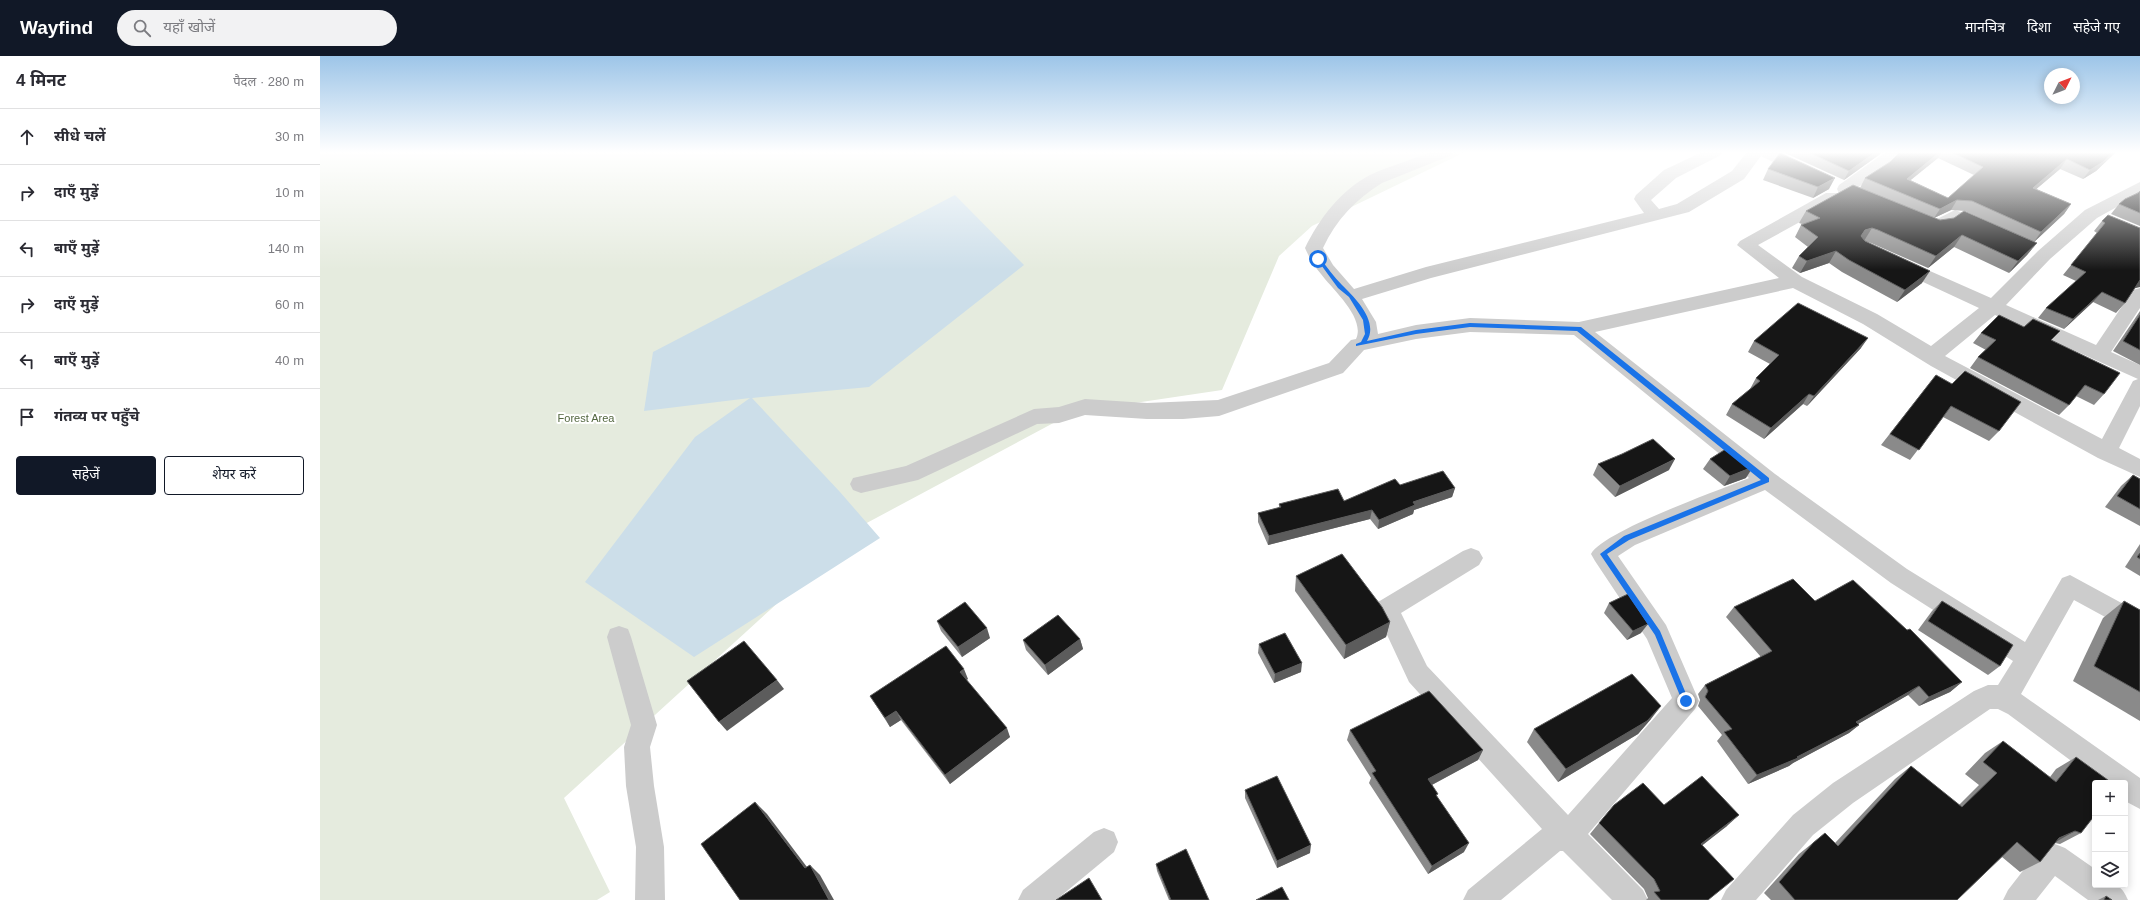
<!DOCTYPE html>
<html lang="hi">
<head>
<meta charset="utf-8">
<style>
  body { margin:0; font-family:Arial,"Noto Sans Devanagari",sans-serif; background:#f2f2f3; color:#2b2b33 }
  .controls { position:absolute; right:12px; bottom:12px; display:grid; overflow:hidden; border-radius:4px; box-shadow:0 2px 10px #0003 }
  .controls button { width:36px; height:36px; display:grid; place-items:center; padding:0; border:0; border-bottom:1px solid #e1e1e2; background:#fff; color:#2b2b33; font:20px sans-serif }
  .compass { position:absolute; left:1724px; top:12px; width:36px; height:36px; border-radius:50%; background:#fff; box-shadow:0 2px 10px #0003; rotate:48deg }
  .stop { position:absolute; width:12px; height:12px; margin:-9px; border:3px solid #1a73e8; border-radius:50%; background:#fff }
  .stop.end { background:#1a73e8; border-color:#fff; box-shadow:0 1px 4px #0008 }
  .list { margin:0; padding:0; list-style:none }
  h2 { display:flex; justify-content:space-between; align-items:center; height:52px; margin:0; padding:0 16px; font-size:17px }
  h2 small { font-size:13px; font-weight:400; color:#7c7c81 }
  .list li { display:grid; grid-template-columns:26px 1fr auto; gap:12px; align-items:center; box-sizing:border-box; height:56px; padding:0 16px; border-top:1px solid #e1e1e2 }
  .list b { display:block; font-size:15px; white-space:nowrap }
  .list em { font-size:13px; font-style:normal; color:#7c7c81 }
  .actions { display:flex; gap:8px; padding:12px 16px }
  .actions a { flex:1; padding:9px 0; border:1px solid #111827; border-radius:4px; text-align:center; font-size:14px; color:#111827 }
  .actions .main { background:#111827; color:#fff }
  .icon { flex:none; width:22px; height:22px; fill:none; stroke:currentColor; stroke-width:2; stroke-linecap:round; stroke-linejoin:round }
  .map { position:relative; flex:none; width:1820px; height:844px; overflow:hidden }
  header { display:flex; align-items:center; gap:24px; box-sizing:border-box; height:56px; padding:0 20px; background:#111827; color:#fff }
  header strong { font-size:19px }
  nav { display:flex; gap:22px; margin-inline-start:auto; font-size:14px }
  .search { width:280px; height:36px; background:#f2f2f3; display:flex; align-items:center; gap:10px; box-sizing:border-box; padding:0 14px; border-radius:22px; color:#7c7c81; font-size:15px }
  main { display:flex }
  aside { flex:1; background:#fff }
  .map>svg:first-child { display:block }
  .green { fill:#e5ebde }
  .water { fill:#ccdee9 }
  .lines { fill:none; stroke-linecap:round; stroke-linejoin:round }
  .street { fill:#ccc; fill-rule:evenodd }
  .wall { fill:#8a8a8a; fill-rule:evenodd }
  .shaded-wall { fill:#5c5c5c }
  .building { fill:#161616; stroke:#5c5c5c }
  .route { fill:#1a73e8 }
  .labels { text-anchor:middle; dominant-baseline:central; stroke-width:4; stroke-linejoin:round; paint-order:stroke }
  .park-label { font-size:11px; fill:#536740; stroke:#fff }
</style>
</head>
<body>
<header>
<strong>Wayfind</strong>
<div class="search"><svg class="icon" aria-label="search" viewBox="0 0 24 24"><circle cx="10" cy="10" r="6"/><path d="M15 15l6 6"/></svg>यहाँ खोजें</div>
<nav><a>मानचित्र</a><a>दिशा</a><a>सहेजे गए</a></nav>
</header>
<main>
<aside>
<h2>4 मिनट<small>पैदल · 280 m</small></h2>
<ul class="list">
<li><svg class="icon" aria-label="ahead" viewBox="0 0 24 24"><path d="M12 20V5M6 11l6-6 6 6"/></svg><div><b>सीधे चलें</b></div><em>30 m</em></li>
<li><svg class="icon" aria-label="right" viewBox="0 0 24 24"><path d="M7 20v-9h11M14 6l5 5-5 5"/></svg><div><b>दाएँ मुड़ें</b></div><em>10 m</em></li>
<li><svg class="icon" aria-label="left" viewBox="0 0 24 24"><path d="M17 20v-9H6M10 6l-5 5 5 5"/></svg><div><b>बाएँ मुड़ें</b></div><em>140 m</em></li>
<li><svg class="icon" aria-label="right" viewBox="0 0 24 24"><path d="M7 20v-9h11M14 6l5 5-5 5"/></svg><div><b>दाएँ मुड़ें</b></div><em>60 m</em></li>
<li><svg class="icon" aria-label="left" viewBox="0 0 24 24"><path d="M17 20v-9H6M10 6l-5 5 5 5"/></svg><div><b>बाएँ मुड़ें</b></div><em>40 m</em></li>
<li><svg class="icon" aria-label="arrive" viewBox="0 0 24 24"><path d="M6 21V4h12l-3 4 3 4H6"/></svg><div><b>गंतव्य पर पहुँचे</b></div></li>
</ul>
<div class="actions"><a class="main">सहेजें</a><a>शेयर करें</a></div>
</aside>
<div class="map">
<svg width="1820" height="844" viewBox="0 0 1820 844">
  <rect width="100%" height="100%" fill="#fff"/>
  <!-- green -->
  <path class="green" d="M0,96h1145l-153,74 -33,30 -57,134 -148,22 -211,113 -299,273 46,94 -13,8h-277z"/>
  <!-- water -->
  <path class="water" d="M635,139l69,70 -155,122 -117,11 88,94 40,46 -186,119 -109,-75 110,-145 55,-39 -106,13 9,-59z"/>
  <g class="lines">
    <!-- street -->
    <g class="street">
      <path d="M1111,96h23l-2,3 -70,28c-26,16 -46,37 -59,65l10,17 21,24 72,-22 218,-54 -10,-14 2,-4 28,-25 38,-18h21l-2,3 -45,23 -25,22 8,9 18,-5 55,-33 15,-19h31l31,16 2,3 -2,3h-12l-36,-18 -17,23 -55,33 -258,66 -69,21 14,23 2,12 38,-9 54,-7 109,4 200,-44 -42,-33 3,-4 86,-48h12l2,4 -2,4 -80,44 44,32 75,37 54,32 48,-38 -86,-40 -3,-4 3,-4 6,-2 6,2 86,38 47,-47 47,-41 55,-28v12l-43,24 -47,41 -44,46 90,40 37,-55 7,-2v20l-29,44 29,13v41l-21,42 21,11v18l-42,-19 -167,-92 -68,-42 -70,-36 -198,44 180,142 132,95 118,73 37,-64 8,-3 70,38v23l-66,-36 -53,94 119,84v31l-15,-8v-18h-24l-93,-69 -10,-5h-8l-137,94 -40,32 -57,65h-35l5,-10 67,-75 40,-32 141,-92 14,-6h10l15,-24 -122,-78 -126,-93 -130,55 -17,11 48,69 33,76 -4,8 -107,125 55,56 5,10h-36l-49,-49h-3l-59,49h-38l5,-10 74,-61 -133,-147 -34,-73 3,-7 85,-51 8,-3 8,3 4,7 -4,7 -78,48 26,53 141,149 104,-117 -25,-59 -52,-78 -4,-7c12,-23 129,-64 158,-76l-175,-143 -104,-3 -54,7 -52,11 -21,23 -124,43 -36,3h-36l-62,-4 -26,8 -22,1 -119,56 -57,13 -8,-3 -3,-6 3,-6 53,-12 128,-57 25,-2 26,-8 62,4 71,-3 111,-37 22,-23 5,-1c10,-21 -24,-50 -35,-65 -7,-8 -12,-17 -16,-26 14,-29 36,-58 65,-73 19,-9 41,-15 61,-23zM1675,259l143,64 -5,2 -31,58 -157,-83z"/>
      <path d="M1566,96h18l-20,18 -27,18 19,8 3,4 -3,4h-12l-25,-11 -2,-4 2,-4z"/>
      <path d="M1635,154l36,13 3,4 -3,4 -6,1 -6,-1 -23,-9 -18,9 -24,-5 -3,-4 3,-4 6,-1 15,3z"/>
      <path d="M299,570l9,3 3,8 26,88 -7,22 4,39 10,61 1,53h-30l1,-53 -10,-61 -2,-39 7,-22 -24,-88 3,-8z"/>
      <path d="M784,772l10,4 4,10 -4,10 -58,48h-38l5,-10 71,-58z"/>
      <path d="M1735,788l10,4 30,21v16c18,0 25,-4 33,15h-40l-33,-24 -19,24h-33l5,-10 31,-40z"/>
    </g>
  </g>
  <!-- wall -->
  <g class="wall">
    <path d="M1463,96h100l-39,28z"/>
    <path d="M1580,96h216l-20,19 -13,8 -23,-10 -24,20 35,15 -7,10 -30,28 -69,-31 -14,-1 -17,8 6,2 97,23 -10,12 -18,18 -55,-26 -26,21 -57,-25 -7,-2 58,42 -25,19 -55,-30 -13,-9 -29,10 -8,-5 7,-12 9,-9 -13,-10 6,-12 1,-1 -3,-1 7,-12 54,-23 5,-10 25,-16zM1618,102l36,17 -26,23 -38,-18z"/>
    <path d="M1448,113l61,20 -16,9 -50,-18z"/>
    <path d="M1820,135v35l-29,-12 8,-10z"/>
    <path d="M1788,159l27,73 -10,15 -9,10 -23,-11 -29,27 -26,-11 8,-10 30,-27 -13,-6 34,-42 -3,-2 8,-10z"/>
    <path d="M1820,255v54l-27,-14z"/>
    <path d="M1661,277l71,7 52,54 -10,11 -18,-9 -7,9 -10,10 -89,-47 8,-11 8,-7 -13,-7z"/>
    <path d="M1434,285l107,7 -54,58 -4,-2 -39,35 -38,-24 6,-11 18,-15 6,-11 14,-14 -22,-12z"/>
    <path d="M1616,319l63,56 -10,10 -46,-24 -33,43 -29,-15z"/>
    <path d="M1390,403l36,19 -22,8 -21,-17z"/>
    <path d="M1278,408l71,6 -54,27 -22,-22z"/>
    <path d="M1813,419l7,4v47l-35,-19 16,-21z"/>
    <path d="M1080,429l55,3 -3,9 -38,13 -1,4 -35,15 -8,-10 -102,26 -10,-23v-9l21,-5v-4l65,-3z"/>
    <path d="M1820,488v32l-15,-9z"/>
    <path d="M976,520l94,46 -4,15 -42,22 -49,-68z"/>
    <path d="M1495,545l147,81 -12,10 -31,14 -11,-11 -50,29 1,1 -10,8 -56,30 -4,3 -41,18 -31,-43 5,-6 -24,-29 2,-6 -2,-6 7,-9 56,-28 -35,-40 8,-10z"/>
    <path d="M1622,545l58,65 -12,9 -70,-45 14,-19z"/>
    <path d="M1804,545l16,9v111l-67,-40 30,-63z"/>
    <path d="M1289,547l32,30 -14,7 -23,-27z"/>
    <path d="M617,565l53,17 -28,19 -21,-26z"/>
    <path d="M760,583l3,10 -35,26 -22,-25 -3,-10z"/>
    <path d="M939,588l42,28 -27,11 -16,-30z"/>
    <path d="M648,623l-2,1 44,57 -60,47 -49,-64 -11,7 -20,-31z"/>
    <path d="M1331,663l-13,15 -80,48 -31,-40 7,-13z"/>
    <path d="M1030,674l133,20 -5,10 -46,25 5,11 27,56 -36,22 -59,-91 2,-5 -24,-38z"/>
    <path d="M1683,685l47,36 6,-8 20,-12 5,76 -21,11 -5,-1 -15,19 -20,10 -18,-15 -45,43h-186l-7,-7 35,-39 26,-21 10,10 60,-64 16,-13 48,39 20,-20 -14,-11 20,-21z"/>
    <path d="M925,734l65,63 -33,15 -32,-70z"/>
    <path d="M1344,749l63,21 -25,19 6,55h-62l2,-2 -4,-9 -54,-55 9,-11z"/>
    <path d="M836,808l53,36h-40l-12,-29z"/>
    <path d="M1786,840l6,4h-14z"/>
  </g>
  <!-- shaded-wall -->
  <g class="shaded-wall">
    <path d="M1556,96h7l-39,28 5,-9z"/>
    <path d="M1620,96h2l-4,6 -37,30 6,-9z"/>
    <path d="M1794,96h2l-20,19 -13,8 7,-9z"/>
    <path d="M1747,103l-7,10 -33,28 6,-9z"/>
    <path d="M1515,122l-6,11 -16,9 5,-11z"/>
    <path d="M1637,144l-6,10 -17,8 6,-9z"/>
    <path d="M1751,148l-7,10 -30,28 7,-10z"/>
    <path d="M1552,172l-8,13 -3,-5 4,-6z"/>
    <path d="M1642,179l-8,12 -26,21 8,-12z"/>
    <path d="M1717,187l-10,12 -18,18 9,-12z"/>
    <path d="M1516,195l-7,12 -29,10 7,-12z"/>
    <path d="M1610,215l-8,12 -25,19 8,-12z"/>
    <path d="M1820,224v7l-8,2z"/>
    <path d="M1782,236l-9,10 -29,27 9,-10z"/>
    <path d="M1548,282l-7,10 -54,58 7,-10z"/>
    <path d="M1489,338l-6,10 -39,35 7,-11z"/>
    <path d="M1355,403l-6,11 -54,27 5,-11z"/>
    <path d="M1433,411l-7,11 -22,8 6,-10z"/>
    <path d="M1135,432l-3,9 -38,13 -1,4 -35,15 1,-9 34,-18z"/>
    <path d="M1052,454l-2,9 -102,26 1,-9z"/>
    <path d="M1070,566l-4,15 -42,22 2,-14z"/>
    <path d="M1328,568l-7,9 -14,7 6,-9z"/>
    <path d="M667,572l3,10 -28,19 -4,-10z"/>
    <path d="M760,583l3,10 -35,26 -3,-10z"/>
    <path d="M982,607l-1,9 -27,11 1,-9z"/>
    <path d="M644,613l4,10 -4,3 -4,-10z"/>
    <path d="M457,624l7,9 -57,42 -8,-9z"/>
    <path d="M1642,626l-12,10 -31,14 10,-9z"/>
    <path d="M1599,630l-11,9 -62,36 10,-9z"/>
    <path d="M1341,650l-10,13 -13,15 -80,48 8,-13z"/>
    <path d="M576,655l5,9 -11,7 -5,-9z"/>
    <path d="M1539,669l-10,8 -56,30 -4,3 -41,18 9,-9 40,-18z"/>
    <path d="M687,672l3,9 -60,47 -5,-9z"/>
    <path d="M1163,694l-5,10 -54,29 4,-10z"/>
    <path d="M435,746l12,12 49,65 -11,-11z"/>
    <path d="M1419,759l-12,11 -37,29 11,-11z"/>
    <path d="M1755,775l-21,12 5,-5z"/>
    <path d="M1149,787l-5,9 -36,22 4,-8z"/>
    <path d="M991,789l-1,8 -33,15v-7z"/>
    <path d="M490,809l10,10 14,25h-5z"/>
  </g>
  <!-- building -->
  <g class="building">
    <path d="M1488,96h68l-27,19z"/>
    <path d="M1580,96h40l-33,27 41,19 35,-31 -32,-15h163l-11,10 -13,8 -23,-11 -34,29 38,16 -30,28 -69,-31 -15,-1 -17,9 -75,-31 25,-16z"/>
    <path d="M1460,97l55,25 -17,9 -50,-18z"/>
    <path d="M1533,129l87,35 14,-2 10,-7 73,32 -19,18 -56,-26 -26,21 -58,-26 -6,-2 -7,2 -4,6 4,5 65,30 -25,19 -56,-30 -13,-9 -29,10 -8,-5 19,-19 -17,-12 19,-7 -14,-7z"/>
    <path d="M1820,135v22l-21,-9 6,-5 13,-6z"/>
    <path d="M1788,159l32,13v52l-15,23 -23,-11 -29,27 -27,-11 40,-36 -15,-7 34,-42 -3,-2z"/>
    <path d="M1478,247l70,35 -54,58 -5,-2 -38,34 -39,-24 28,-23 -4,-3 23,-23 -25,-14z"/>
    <path d="M1679,259l25,12 9,-8 27,12 -9,9 69,33 -16,21 -19,-9 -16,20 -91,-48 18,-17 -15,-7z"/>
    <path d="M1820,259v35l-17,-9z"/>
    <path d="M1645,315l56,31 -22,29 -48,-25 -32,44 -29,-16 46,-59 16,9z"/>
    <path d="M1333,383l22,20 -55,27 -22,-22 24,-10z"/>
    <path d="M1409,391l24,20 -23,9 -20,-17z"/>
    <path d="M1123,415l12,17 -42,14 2,3 -36,15 -7,-10 -103,26 -11,-23 23,-6 -2,-3 59,-15 6,12 51,-22 5,6z"/>
    <path d="M1813,419l7,4v30l-23,-13z"/>
    <path d="M1820,497v6l-3,-2z"/>
    <path d="M1022,498l40,53 8,15 -44,23 -50,-69z"/>
    <path d="M1473,523l22,22 38,-21 54,50 3,-1 52,53 -33,15 -10,-11 -63,36 3,3 -62,32 1,1 -41,17 -33,-43 8,-3 -27,-32 3,-6 -3,-6 67,-34 -38,-44z"/>
    <path d="M1308,538l20,30 -15,7 -24,-28z"/>
    <path d="M1622,545l71,44 -13,21 -72,-45z"/>
    <path d="M1804,545l16,9v82l-46,-26z"/>
    <path d="M645,546l22,26 -29,19 -21,-26z"/>
    <path d="M738,559l22,24 -35,26 -22,-25z"/>
    <path d="M965,577l17,30 -27,11 -16,-30z"/>
    <path d="M424,585l33,39 -58,42 -32,-41z"/>
    <path d="M626,590l18,23 -4,3 47,56 -62,47 -49,-64 -11,7 -15,-22z"/>
    <path d="M1312,618l29,32 -14,15 -81,48 -32,-40z"/>
    <path d="M1109,635l54,59 -55,29 10,15 -2,1 33,48 -37,23 -60,-93 4,-2 -26,-41z"/>
    <path d="M1683,685l53,41 20,-25 36,26h-17v32l-14,18 -6,-2 -16,7 -19,24 -23,-20 -60,58h-162l-16,-18 34,-39 12,-10 13,13 73,-80 51,41 35,-34 -14,-11z"/>
    <path d="M957,720l34,69 -34,16 -32,-71z"/>
    <path d="M1382,720l37,39 -38,29 33,35 -26,21h-47l-7,-8 6,-1 -6,-12 -55,-56 15,-18 29,-22 21,22z"/>
    <path d="M435,746l50,66 5,-3 19,35h-89l-39,-56z"/>
    <path d="M866,793l23,51h-38l-15,-36z"/>
    <path d="M769,822l13,22h-46z"/>
    <path d="M962,831l7,13h-33z"/>
    <path d="M1786,840l6,4h-8z"/>
  </g>
  <!-- sky -->
  <linearGradient id="sky" x2="0" y2="1"><stop stop-color="#9dc5e8"/><stop offset="0.45" stop-color="#fff"/><stop offset="1" stop-color="#fff" stop-opacity="0"/></linearGradient>
  <rect width="1820" height="214" fill="url(#sky)"/>
  <!-- route -->
  <path class="route" d="M996,202h4c7,9 14,19 22,27 13,13 37,36 25,56l49,-11 54,-7 111,4 188,151v4l-140,58 -22,14 53,77 29,70 -1,2h-5l-28,-68 -55,-81 24,-18 137,-56 -184,-149 -107,-4 -54,7 -60,12v-2l5,-2 4,-8 -2,-14 -14,-23 -11,-9z"/>
  <g class="labels">
    <!-- park labels -->
    <g class="park-label">
      <text x="266" y="362">Forest Area</text>
    </g>
  </g>
</svg>
<div class="controls">
<button>+</button>
<button>−</button>
<button><svg class="icon" aria-label="layers" viewBox="0 0 24 24"><path d="M12 4l9 5-9 5-9-5zM3 14l9 5 9-5"/></svg></button>
</div>
<svg class="compass" viewBox="-18 -18 36 36"><path d="M0-13l5 13h-10z" fill="#e53935"/><path d="M0 13l5-13h-10z" fill="#7c7c81"/></svg>
<div class="stop" style="left:998px;top:203px"></div>
<div class="stop end" style="left:1366px;top:645px"></div>
</div>
</main>
</body>
</html>
